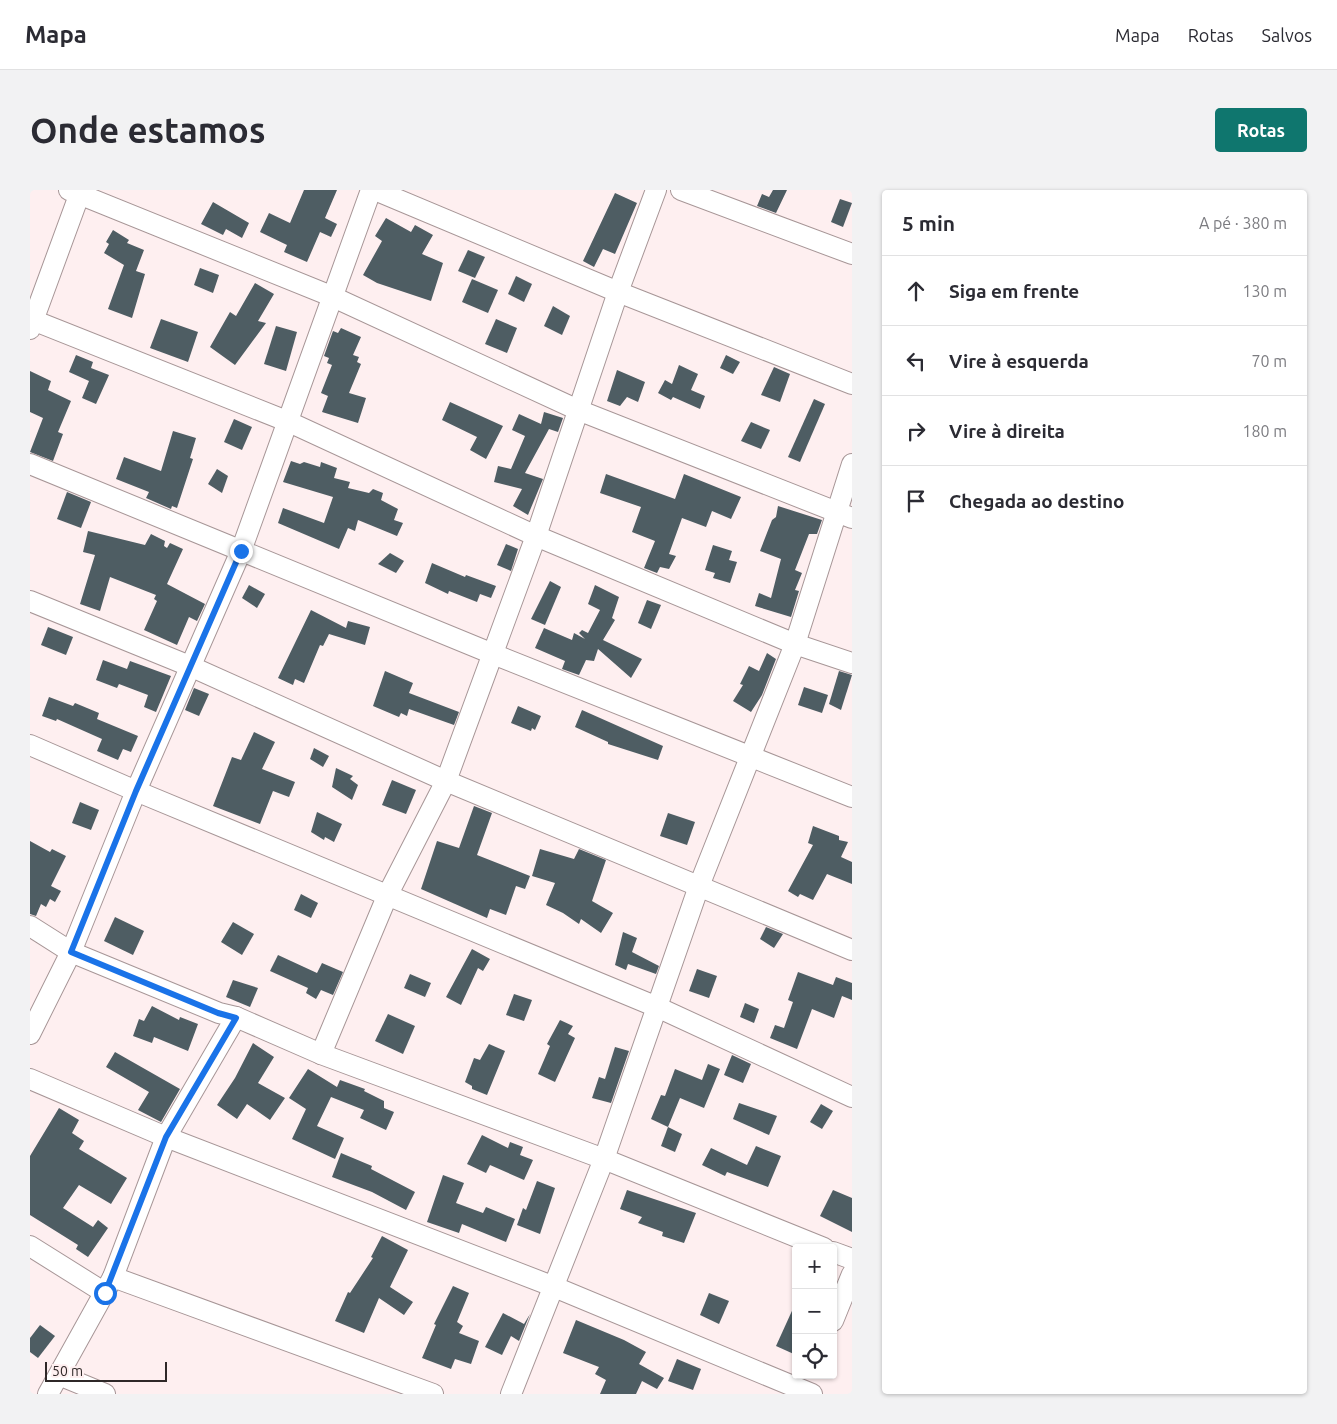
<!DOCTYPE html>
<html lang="pt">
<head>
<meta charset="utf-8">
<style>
  body { margin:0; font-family:Ubuntu,sans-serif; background:#f2f2f3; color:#2b2b33 }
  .controls { position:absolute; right:15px; bottom:15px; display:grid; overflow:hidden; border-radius:5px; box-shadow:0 1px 4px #0004 }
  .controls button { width:45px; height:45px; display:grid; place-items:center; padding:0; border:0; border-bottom:1px solid #e1e1e2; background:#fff; color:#2b2b33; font:25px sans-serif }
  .scale { position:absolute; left:15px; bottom:12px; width:122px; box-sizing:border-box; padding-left:5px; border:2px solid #2f2828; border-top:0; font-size:14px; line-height:18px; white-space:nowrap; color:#2f2828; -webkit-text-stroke:4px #feeff0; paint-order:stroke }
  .stop { position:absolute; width:15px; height:15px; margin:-11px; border:4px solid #1a73e8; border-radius:50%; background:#fff }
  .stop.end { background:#1a73e8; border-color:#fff; box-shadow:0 1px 5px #0008 }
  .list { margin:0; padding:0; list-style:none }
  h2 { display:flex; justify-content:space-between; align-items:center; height:65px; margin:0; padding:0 20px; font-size:21px }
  h2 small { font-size:16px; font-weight:400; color:#7c7c81 }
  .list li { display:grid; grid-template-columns:32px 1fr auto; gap:15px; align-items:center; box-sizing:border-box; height:70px; padding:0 20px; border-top:1px solid #e1e1e2 }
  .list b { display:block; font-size:19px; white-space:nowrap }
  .list em { font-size:16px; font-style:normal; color:#7c7c81 }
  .icon { flex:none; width:28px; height:28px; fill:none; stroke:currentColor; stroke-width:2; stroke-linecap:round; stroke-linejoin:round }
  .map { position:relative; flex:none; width:822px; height:1204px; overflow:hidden; border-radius:5px }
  header { display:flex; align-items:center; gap:30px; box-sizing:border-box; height:70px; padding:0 25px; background:#fff; border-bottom:1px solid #e1e1e2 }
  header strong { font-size:24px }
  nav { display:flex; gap:28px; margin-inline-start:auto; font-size:18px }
  .intro { display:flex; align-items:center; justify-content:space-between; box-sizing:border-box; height:120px; padding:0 30px }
  h1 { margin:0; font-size:35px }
  .button { padding:12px 22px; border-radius:5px; background:#0f766e; color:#fff; font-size:18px; font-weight:700 }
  main { display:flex; gap:30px; padding:0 30px }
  aside { flex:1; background:#fff; border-radius:5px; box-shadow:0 1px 4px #0004 }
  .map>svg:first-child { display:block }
  .building { fill:#4e5d63 }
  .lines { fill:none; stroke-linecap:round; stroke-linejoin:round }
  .street-casing { stroke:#a79697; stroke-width:22 }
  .street { stroke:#fff; stroke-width:20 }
  .route { stroke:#1a73e8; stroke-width:6 }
</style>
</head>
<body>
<header>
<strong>Mapa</strong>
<nav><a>Mapa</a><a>Rotas</a><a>Salvos</a></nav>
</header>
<div class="intro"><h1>Onde estamos</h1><a class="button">Rotas</a></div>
<main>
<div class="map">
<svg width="822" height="1204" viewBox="0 0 822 1204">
  <rect width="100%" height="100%" fill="#feeff0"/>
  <!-- building -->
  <g class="building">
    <path d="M274,0h33l-12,28 12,6 -6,13 -11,-5 -13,30 -23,-10 3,-7 -27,-13 9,-19 21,10z"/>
    <path d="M743,0h14l-11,23 -19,-7 5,-12 7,3z"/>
    <path d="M585,3l22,10 -22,51 -12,-5 -9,18 -11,-6z"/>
    <path d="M810,9l12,4 -9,24 -12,-5z"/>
    <path d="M183,12l36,21 -7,15 -16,-9 -3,6 -22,-11z"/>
    <path d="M356,28l25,14 4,-7 18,10 -11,19 21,9 -12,38 -54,-18 -14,-8 19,-34 -7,-5z"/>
    <path d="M83,40l16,10 -2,3 17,7 -8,21 9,3 -13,44 -24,-9 16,-44 -20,-12 5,-9 -3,-2z"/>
    <path d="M438,60l17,7 -10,21 -17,-7z"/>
    <path d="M170,78l19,7 -6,18 -19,-8z"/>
    <path d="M486,86l16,8 -8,18 -16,-8z"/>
    <path d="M442,89l26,11 -10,23 -26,-11z"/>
    <path d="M225,93l19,11 -16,27 8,2 -31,42 -25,-18 20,-35 6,4z"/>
    <path d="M523,116l17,10 -8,19 -18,-9z"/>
    <path d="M131,129l37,13 -10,30 -38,-14z"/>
    <path d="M466,129l21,9 -10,25 -22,-9z"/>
    <path d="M246,136l21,6 -11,39 -22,-7z"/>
    <path d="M311,138l20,9 -8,18 6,2 -2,5 4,2 -12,29 17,5 -8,25 -36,-11 6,-16 -7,-3 11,-28 -5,-2 2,-5 -5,-2 9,-25 5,2z"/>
    <path d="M46,165l17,7 -2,6 18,7 -13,29 -14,-6 7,-17 -20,-9z"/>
    <path d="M696,165l14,7 -7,12 -13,-6z"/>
    <path d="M649,175l19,9 -7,16 14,6 -5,13 -27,-12 -2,3 -13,-7 7,-13 7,4z"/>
    <path d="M744,177l16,7 -10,28 -19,-7z"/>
    <path d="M587,180l28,12 -7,20 -11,-5 -7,9 -13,-5z"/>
    <path d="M0,181l21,10 -3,9 23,11 -13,31 5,2 -10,27 -23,-9 13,-34 -13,-6z"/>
    <path d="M784,209l11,5 -25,58 -12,-5z"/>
    <path d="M420,212l53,24 -17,33 -16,-9 7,-13 -35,-17z"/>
    <path d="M514,222l19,6 -5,14 -9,-3 -24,44 18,6 -15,36 -15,-9 9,-17 -28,-7 4,-16 13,3 14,-33 -13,-6 7,-16 22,10z"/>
    <path d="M204,229l18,8 -10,23 -18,-8z"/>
    <path d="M721,232l19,8 -9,19 -20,-8z"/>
    <path d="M143,241l23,7 -6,20 3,1 -16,49 -5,-2 -1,3 -25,-11 3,-6 -33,-13 8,-22 37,14z"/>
    <path d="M261,271l9,3 4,-2 16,5 1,-5 16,6 -3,10 16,4 -2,6 21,5 4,-4 10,4 -2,7 17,9 -4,11 9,3 -6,13 -39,-16 -3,11 -7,-3 -9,21 -61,-26 5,-15 41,15 9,-26 -50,-15z"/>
    <path d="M187,279l11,7 -6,17 -14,-9z"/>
    <path d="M576,284l69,25 9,-25 57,23 -10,22 -19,-8 -6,16 -24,-9 -13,36 7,2 -7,13 -9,-2 -3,6 -13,-5 11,-27 -23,-9 9,-25 -41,-14z"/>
    <path d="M37,302l24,10 -10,26 -24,-9z"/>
    <path d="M748,316l44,14 -5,14h-8l-14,36 7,3 -7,17 4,1 -8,26 -36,-11 4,-13 12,5 10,-39 -21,-8 12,-31 4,-3z"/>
    <path d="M58,341l57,14 6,-11 14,7 -1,5 3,2 3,-5 13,6 -16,35 38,20 -8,17 -8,-4 -12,28 -33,-15 13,-29 -3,-2 2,-4 -46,-18 -10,34 -20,-7 15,-49 -12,-3z"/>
    <path d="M476,354l12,5 -7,22 -14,-6z"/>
    <path d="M683,355l19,6 -3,9 8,2 -7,21 -17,-5 2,-5 -10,-3z"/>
    <path d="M360,363l14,8 -8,12 -18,-9z"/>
    <path d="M402,373l33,14 1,-2 30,11 -5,12 -11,-4 -3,8 -28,-11 -1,3 -23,-11z"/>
    <path d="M520,391l11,6 -16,38 -14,-6z"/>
    <path d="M219,395l16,9 -8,14 -15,-10z"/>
    <path d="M565,395l24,12 -7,21 3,2 -12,20 39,19 -11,19 -33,-29 -4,12 -8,-1 -7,15 -17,-6 3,-8 -30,-13 9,-20 28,12 2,-7 11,6 -6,-6 3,-3 6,3 12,-23 -12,-6z"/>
    <path d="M617,410l14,5 -10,24 -13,-6z"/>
    <path d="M281,420l35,18 2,-7 22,6 -5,18 -36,-11 -6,12 -3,-1 -16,38 -9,-4 -2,6 -15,-7z"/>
    <path d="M18,437l25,10 -7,18 -25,-10z"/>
    <path d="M737,463l9,6 -14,36 -11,17 -18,-11 10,-16 -3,-1 9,-18 10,5z"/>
    <path d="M73,470l24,9 3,-8 41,15 -15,36 -12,-5 4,-12 -29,-11 -2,4 -21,-8z"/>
    <path d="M355,481l28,12 -4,10 50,19 -5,13 -45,-16 -2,7 -6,-3 -2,4 -26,-11z"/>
    <path d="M809,481l13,4 -11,35 -12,-6z"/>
    <path d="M774,497l24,8 -6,18 -24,-8z"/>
    <path d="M164,498l15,6 -10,22 -14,-6z"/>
    <path d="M19,507l24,9 2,-3 24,10 -2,6 41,17 -7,16 -8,-3 -5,11 -21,-9 5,-12 -45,-20 -1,2 -14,-5z"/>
    <path d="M488,516l23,10 -6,14 -3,-2 -1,3 -20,-8z"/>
    <path d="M552,520l81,36 -5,14 -50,-16v-2l-33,-15z"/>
    <path d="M224,542l21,10 -13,27 33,13 -6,15 -16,-6 -13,33 -47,-18 19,-49 9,3z"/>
    <path d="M284,558l15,8 -6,11 -13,-8z"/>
    <path d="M306,578l17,8 -3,3 8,6 -6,15 -20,-13z"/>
    <path d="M362,590l24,10 -10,24 -24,-9z"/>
    <path d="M50,612l19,8 -8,20 -19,-7z"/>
    <path d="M444,616l18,7 -15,42 53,21 -5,13 -9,-3 -10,29 -16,-6 -3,9 -66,-29 16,-48 22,7z"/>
    <path d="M287,622l25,12 -8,18 -9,-5 -1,3 -13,-8z"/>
    <path d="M638,623l27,9 -8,23 -27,-9z"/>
    <path d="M783,636l26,10v4l9,2 -7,15 11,5v22l-25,-10 -14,26 -13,-6 -2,3 -10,-6 25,-46 -5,-2z"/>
    <path d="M0,651l20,11 2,-3 14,7 -15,30 10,5 -6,11 -5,-3 -4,8 -5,-3 -5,12 -6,-2z"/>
    <path d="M510,659l34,10 5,-10 27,11 -14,41 21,12 -12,20 -20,-14 -2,5 -16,-11 -17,-8 9,-22 -23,-7z"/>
    <path d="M271,704l17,9 -7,15 -17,-8z"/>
    <path d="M85,727l29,14 -11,24 -29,-14z"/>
    <path d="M203,732l21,12 -12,21 -21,-13z"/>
    <path d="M736,737l17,7 -9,14 -14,-9z"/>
    <path d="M593,742l14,6 -5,14 27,14 -3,8 -28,-10 -2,6 -11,-5z"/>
    <path d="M442,759l18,10 -7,12 -5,-3 -17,37 -15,-8z"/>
    <path d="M248,765l39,18 5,-10 21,9 -10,23 -12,-5 -5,9 -10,-6 2,-5 -38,-17z"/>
    <path d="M667,779l20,7 -8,22 -20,-7z"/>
    <path d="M768,782l35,13 3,-8 16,6v17l-10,-4 -8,22 -22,-9 -15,40 -27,-11 5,-13 9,3 9,-26 -5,-2z"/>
    <path d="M380,784l21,9 -6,14 -21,-9z"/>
    <path d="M203,790l25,8 -8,19 -24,-10z"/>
    <path d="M484,804l18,6 -8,21 -18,-6z"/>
    <path d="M715,813l14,6 -5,14 -14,-6z"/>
    <path d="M122,816l27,14 1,-3 18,7 -10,27 -34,-14 -2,6 -19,-7 6,-17 5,2z"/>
    <path d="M358,824l27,12 -12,28 -28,-13z"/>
    <path d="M530,830l13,6 -5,8 7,4 -20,44 -17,-8 12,-28 -3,-2z"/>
    <path d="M223,853l21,14 -16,26 27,15 -15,22 -23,-16 -10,15 -20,-14 18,-27z"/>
    <path d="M459,854l16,7 -18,44 -15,-6v-3l-7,-4 9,-24 6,2z"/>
    <path d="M585,857l14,4 -18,52 -19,-5 7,-21 6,2z"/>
    <path d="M85,862l65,37 -19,33 -23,-12 11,-18 -43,-25z"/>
    <path d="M702,865l19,9 -8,19 -19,-8z"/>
    <path d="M678,874l12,5 -16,39 -24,-10 -12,29 -17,-8 10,-24 4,1 10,-27 27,11z"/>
    <path d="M278,879l29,18 3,-7 25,9 -1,2 20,10v7l10,4 -8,18 -26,-12 4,-8 -33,-13 -14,29 27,12 -9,21 -43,-20 14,-30 -17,-11z"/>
    <path d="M709,913l38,13 -8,19 -36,-16z"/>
    <path d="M791,914l12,7 -11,18 -12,-7z"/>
    <path d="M29,918l20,12 -7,13 12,8 -5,8 48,29 -16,26 -32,-19 -16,23 30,19 5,-7 10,8 -20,29 -12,-8 2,-4 -48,-30v-59z"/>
    <path d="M638,937l14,7 -7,18 -14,-6z"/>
    <path d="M452,945l26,13 2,-6 13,5 -3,8 13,5 -9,20 -34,-15 -4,8 -19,-9z"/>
    <path d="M726,956l25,10 -13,31 -41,-15 -2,4 -23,-11 9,-17 36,17z"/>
    <path d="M311,963l31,13 -1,3 44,23 -9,18 -34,-18 -40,-15z"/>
    <path d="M413,985l21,8 -8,20 27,10 3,-6 29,12 -9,23 -44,-18 -3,9 -32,-11z"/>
    <path d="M507,991l18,7 -15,46 -23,-9 6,-17 3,2z"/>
    <path d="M597,1000l69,23 -12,30 -22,-7 1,-4 -25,-9 4,-6 -22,-8z"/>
    <path d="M803,1000l19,8v34l-32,-16z"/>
    <path d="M352,1046l26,14 -18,37 23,15 -9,13 -25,-17 -15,35 -29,-12 13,-29 2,1 23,-35 -2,-1z"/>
    <path d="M423,1096l16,7 -12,29 6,4 -4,7 20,8 -8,23 -16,-5 -4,10 -29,-11 14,-33 -2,-1z"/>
    <path d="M679,1103l20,8 -10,23 -19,-9z"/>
    <path d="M766,1112v53l-20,-9z"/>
    <path d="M473,1123l21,11 6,-10 -11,27 -8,-5 -9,19 -17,-8z"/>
    <path d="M546,1130l48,20 22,12 -7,12 25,14 -7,11 -15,-8 -6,13h-36l6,-14 -11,-6 4,-7 -36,-14z"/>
    <path d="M10,1135l15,11 -17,22 -8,-6v-14z"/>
    <path d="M647,1169l24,10 -8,21 -25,-9z"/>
  </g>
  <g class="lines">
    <defs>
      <g id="street">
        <path d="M39,0l262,106 247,114 274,108"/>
        <path d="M345,0l243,102 234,92"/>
        <path d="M651,0l171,64"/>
        <path d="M0,129l259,103 247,114 259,108 57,19"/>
        <path d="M0,139l51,-139"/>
        <path d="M0,274l463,190 359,143"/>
        <path d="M0,411l162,66 254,114 406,169"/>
        <path d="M0,555l106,46 521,216 195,90"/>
        <path d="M0,736l41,26 148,61 17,4 85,37 283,105 220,89"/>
        <path d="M0,844l41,-82 65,-161 105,-240 130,-361"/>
        <path d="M291,864l67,-160 58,-113 90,-245 82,-244 38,-102"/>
        <path d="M0,889l136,58 386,149 260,108"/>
        <path d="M0,1056l75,47"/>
        <path d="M803,1062l19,7"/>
        <path d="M83,1087l320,117"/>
        <path d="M803,1131l19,-47"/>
        <path d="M29,1185l46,19"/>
        <path d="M18,1204l65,-117 53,-140 70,-120"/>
        <path d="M481,1204l93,-235 95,-273 96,-242 57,-180"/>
      </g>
    </defs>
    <!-- street casing -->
    <use href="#street" class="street-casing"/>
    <!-- street -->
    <use href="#street" class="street"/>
  </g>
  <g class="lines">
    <!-- route -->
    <path class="route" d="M75,1103l61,-156 70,-119 -18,-5 -147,-61 65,-161 105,-240"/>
  </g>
</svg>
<div class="controls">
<button>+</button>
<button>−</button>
<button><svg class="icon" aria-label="locate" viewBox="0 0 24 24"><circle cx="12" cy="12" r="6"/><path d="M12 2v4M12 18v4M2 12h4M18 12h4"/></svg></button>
</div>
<div class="scale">50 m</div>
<div class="stop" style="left:75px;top:1103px"></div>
<div class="stop end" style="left:211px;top:361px"></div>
</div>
<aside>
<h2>5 min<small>A pé · 380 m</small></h2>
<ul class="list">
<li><svg class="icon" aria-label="ahead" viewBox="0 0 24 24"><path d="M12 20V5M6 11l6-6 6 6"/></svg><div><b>Siga em frente</b></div><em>130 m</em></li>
<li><svg class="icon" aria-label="left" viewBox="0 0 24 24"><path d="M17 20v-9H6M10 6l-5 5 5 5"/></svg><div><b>Vire à esquerda</b></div><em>70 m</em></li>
<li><svg class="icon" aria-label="right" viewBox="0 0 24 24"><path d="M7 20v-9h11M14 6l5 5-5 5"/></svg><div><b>Vire à direita</b></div><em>180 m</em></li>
<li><svg class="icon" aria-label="arrive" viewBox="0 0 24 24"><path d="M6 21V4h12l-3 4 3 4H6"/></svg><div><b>Chegada ao destino</b></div></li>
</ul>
</aside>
</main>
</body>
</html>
